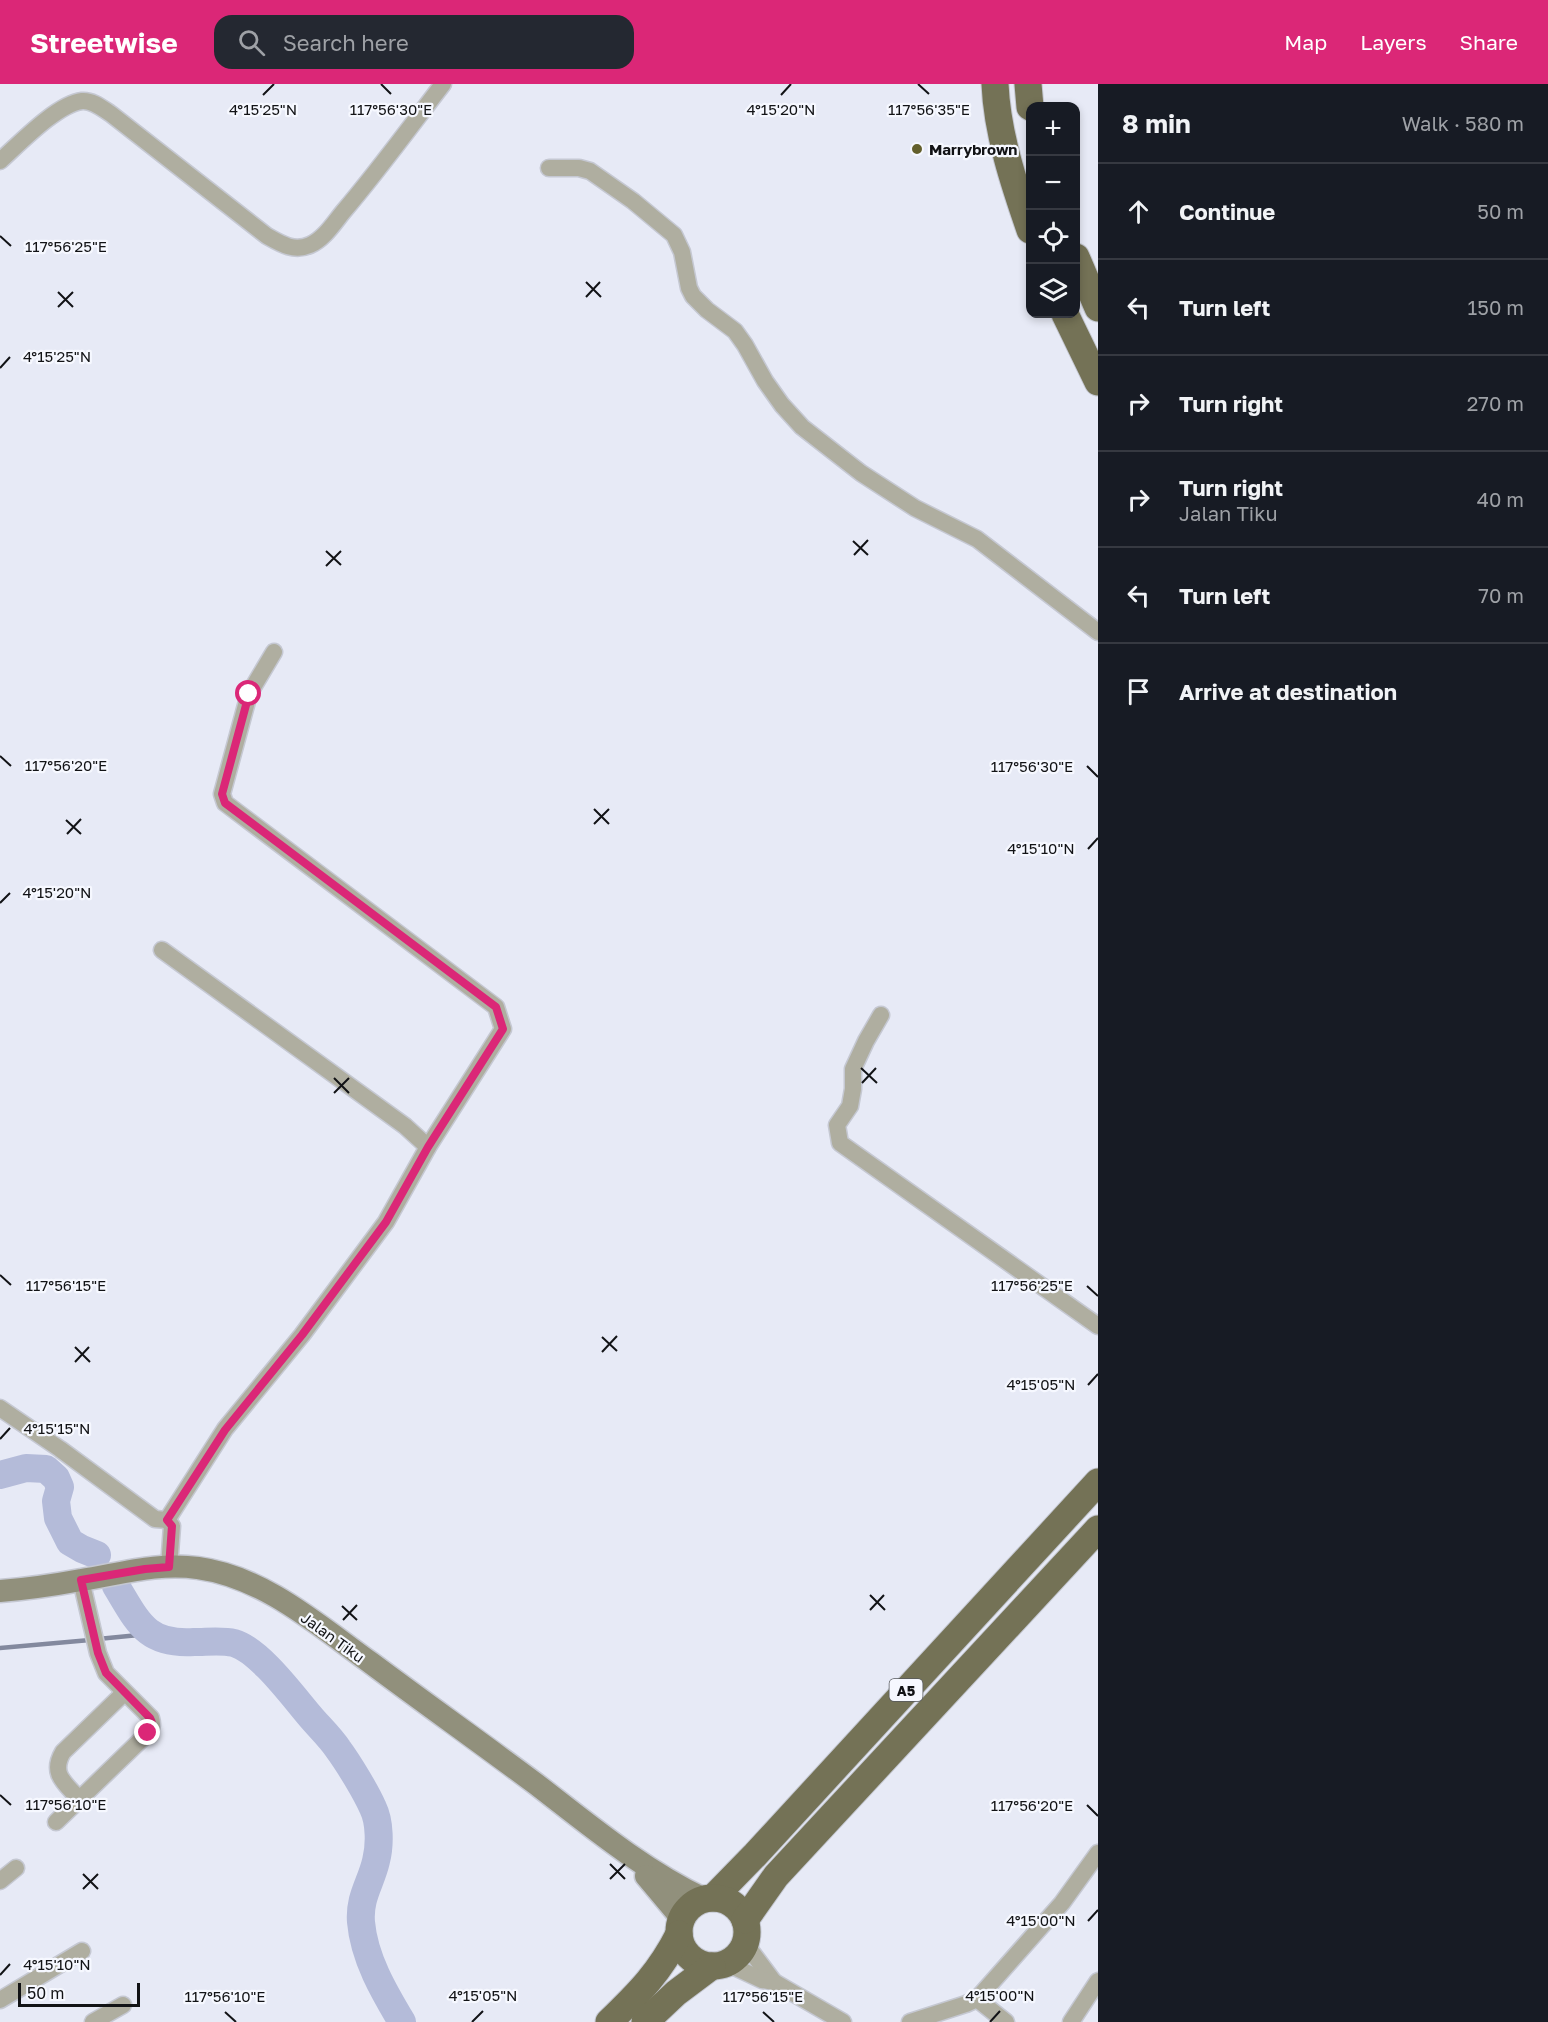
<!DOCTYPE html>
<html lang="en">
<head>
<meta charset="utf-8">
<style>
  body { margin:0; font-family:"Golos Text",sans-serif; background:#242831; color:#f1f3f6 }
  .controls { position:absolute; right:18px; top:18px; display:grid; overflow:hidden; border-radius:12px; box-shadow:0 3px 9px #0003 }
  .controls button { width:54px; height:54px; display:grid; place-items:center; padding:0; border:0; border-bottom:2px solid #363941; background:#171b24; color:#f1f3f6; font:30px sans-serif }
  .scale { position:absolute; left:18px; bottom:15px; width:122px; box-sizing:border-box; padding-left:6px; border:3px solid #121316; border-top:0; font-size:16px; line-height:21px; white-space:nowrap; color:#121316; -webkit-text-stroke:4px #f6f8ff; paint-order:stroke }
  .stop { position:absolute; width:18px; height:18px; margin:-14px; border:4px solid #db2777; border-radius:50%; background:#fff }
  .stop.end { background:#db2777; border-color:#fff; box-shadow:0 2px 6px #0008 }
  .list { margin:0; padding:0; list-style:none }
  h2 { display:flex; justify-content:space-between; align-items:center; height:78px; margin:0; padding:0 24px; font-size:26px }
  h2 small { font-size:20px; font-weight:400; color:#9ea1a6 }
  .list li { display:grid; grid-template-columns:39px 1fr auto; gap:18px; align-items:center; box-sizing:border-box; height:96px; padding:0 24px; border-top:2px solid #363941 }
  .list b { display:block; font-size:22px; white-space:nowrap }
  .list p { margin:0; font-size:20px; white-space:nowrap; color:#9ea1a6 }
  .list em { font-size:20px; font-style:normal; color:#9ea1a6 }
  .icon { flex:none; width:33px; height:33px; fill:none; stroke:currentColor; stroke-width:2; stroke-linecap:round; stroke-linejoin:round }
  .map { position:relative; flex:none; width:1098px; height:1938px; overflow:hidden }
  header { display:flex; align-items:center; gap:36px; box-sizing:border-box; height:84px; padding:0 30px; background:#db2777; color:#fff }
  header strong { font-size:28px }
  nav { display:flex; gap:33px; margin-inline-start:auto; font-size:21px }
  .search { width:420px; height:54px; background:#242831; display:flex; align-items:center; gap:15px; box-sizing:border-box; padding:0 21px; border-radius:18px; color:#9ea1a6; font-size:22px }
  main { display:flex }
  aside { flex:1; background:#171b24 }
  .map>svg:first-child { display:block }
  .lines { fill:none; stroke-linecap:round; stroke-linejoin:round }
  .stream { stroke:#83899e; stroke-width:4.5 }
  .river { stroke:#b4bbd9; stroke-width:28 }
  .minor-casing { stroke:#c5c8d2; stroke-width:19 }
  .secondary-casing { stroke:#c5c8d2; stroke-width:25 }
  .trunk-casing { stroke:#c5c8d2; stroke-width:29 }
  .minor { stroke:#afaea0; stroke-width:16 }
  .secondary { stroke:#91907c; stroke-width:22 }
  .trunk { stroke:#747256; stroke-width:27 }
  .route { stroke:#db2777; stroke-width:8 }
  .ticks { fill:none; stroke:#121316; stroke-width:2 }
  .poi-dot { fill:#635f2c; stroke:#f6f8ff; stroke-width:2 }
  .labels { text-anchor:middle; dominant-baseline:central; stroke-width:4.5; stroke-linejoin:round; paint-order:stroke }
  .shield { fill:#f6f8ff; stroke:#56585c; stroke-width:1.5 }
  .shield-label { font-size:14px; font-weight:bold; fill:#121316 }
  .poi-label { font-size:15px; font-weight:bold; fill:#121316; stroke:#f6f8ff; text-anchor:start }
  .street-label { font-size:15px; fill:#121316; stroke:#f6f8ff }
  .ticks-label { font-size:15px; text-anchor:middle; fill:#121316; stroke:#f6f8ff; stroke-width:4.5; stroke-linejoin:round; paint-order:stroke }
</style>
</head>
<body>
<header>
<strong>Streetwise</strong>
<div class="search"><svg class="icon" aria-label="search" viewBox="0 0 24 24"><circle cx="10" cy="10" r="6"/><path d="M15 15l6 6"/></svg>Search here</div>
<nav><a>Map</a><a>Layers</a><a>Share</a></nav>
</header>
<main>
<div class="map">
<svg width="1098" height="1938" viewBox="0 0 1098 1938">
  <rect width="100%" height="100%" fill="#e7eaf6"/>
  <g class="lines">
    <!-- stream -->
    <g class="stream">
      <path d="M98,1555l51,-5"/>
      <path d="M0,1564l90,-8"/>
    </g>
    <!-- river -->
    <g class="river">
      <path d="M0,1391l26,-7 20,1 10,9 4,9 -4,14 2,17 12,24 12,7 15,6"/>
      <path d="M116,1502c22,36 30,59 78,56 13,0 28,-2 40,1 25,7 58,52 75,72 9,11 21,22 29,34 11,15 28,43 35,59 7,14 7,38 3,53 -5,22 -17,36 -15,61 3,36 23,70 41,100"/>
    </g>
    <defs>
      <g id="minor">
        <path d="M0,77c19,-17 57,-57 82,-60 11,-1 21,8 29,13l156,122c14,8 27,16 43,9 14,-6 24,-22 33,-33 35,-41 67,-85 100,-128"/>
        <path d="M549,84h30l11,3 43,30 41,34 8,17 7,36 4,8 14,14 28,21 10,14 20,36 17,24 20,22 59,46 54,35 62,31 121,93"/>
        <path d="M162,866l243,176 23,21"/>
        <path d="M881,931l-15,26 -13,28v20l-3,17 -13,19 3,18 258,183"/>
        <path d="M0,1324l60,41 95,70 12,1 5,6 -3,41"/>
        <path d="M167,1436l58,-91 77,-94 84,-113 42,-75 75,-118 -7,-22 -271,-204 -3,-9 27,-100 25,-42"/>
        <path d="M79,1715c-14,-16 -29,-25 -16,-47l61,-59"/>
        <path d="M56,1738l92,-89c4,-6 5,-8 3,-15l-45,-45 -8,-20 -17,-73"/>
        <path d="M0,1797l16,-13"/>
        <path d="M745,1859l29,39"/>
        <path d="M726,1879l36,17 12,2 69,40"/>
        <path d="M977,1915l29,23"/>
        <path d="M0,1916l82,-49"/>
        <path d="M93,1938l30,-17"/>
        <path d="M910,1938l56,-18 11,-5 85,-96 36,-50"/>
        <path d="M1071,1938l27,-41"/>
      </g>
      <g id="secondary">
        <path d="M0,1507c27,-2 54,-6 81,-11 39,-6 77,-18 117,-12 66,9 120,57 173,95 55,41 110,80 165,121 53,41 107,86 168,115"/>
        <path d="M646,1792l36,43"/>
      </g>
      <g id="trunk">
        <path d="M995,0c2,49 19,100 35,146"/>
        <path d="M1028,0l2,23"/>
        <path d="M1076,173l22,51"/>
        <path d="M1065,230l33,68"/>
        <path d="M713,1814l42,-43 343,-373"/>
        <circle cx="713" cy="1848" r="34"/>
        <path d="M745,1836l31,-44 322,-347"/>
        <path d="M609,1938c30,-29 51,-50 70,-88"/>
        <path d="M645,1938l31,-29 36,-27"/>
      </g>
    </defs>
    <!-- minor casing -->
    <use href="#minor" class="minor-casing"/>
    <!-- secondary casing -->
    <use href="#secondary" class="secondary-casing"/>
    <!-- trunk casing -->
    <use href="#trunk" class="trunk-casing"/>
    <!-- minor -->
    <use href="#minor" class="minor"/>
    <!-- secondary -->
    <use href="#secondary" class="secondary"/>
    <!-- trunk -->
    <use href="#trunk" class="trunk"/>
  </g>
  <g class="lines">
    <!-- route -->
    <path class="route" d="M148,1649c4,-6 6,-8 2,-15l-44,-45 -8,-20 -17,-73 64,-11 24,-2 3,-41 -5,-6 58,-90 77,-95 84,-113 42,-75 75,-118 -7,-22 -271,-204 -3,-9 27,-100"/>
  </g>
  <!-- ticks -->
  <path class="ticks" d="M381,0l10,10M918,0l11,10M263,11l11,-11M781,11l10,-11M0,152l11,10M586,198l15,15M58,208l15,15M586,213l14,-15M58,223l15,-15M0,284l10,-11M853,457l15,14M326,467l15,14M854,471l14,-15M326,482l15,-15M0,672l11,10M1087,682l11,11M594,725l15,15M66,736l15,14M594,740l15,-15M67,750l14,-15M1088,765l10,-11M0,819l10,-10M861,984l16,15M334,994l15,15M862,999l14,-15M334,1009l15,-15M0,1191l11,10M1087,1202l11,10M602,1253l15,14M75,1263l15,15M602,1268l15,-16M75,1278l14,-15M1088,1301l10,-11M0,1355l10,-11M870,1511l15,15M342,1522l15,14M870,1526l14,-15M343,1536l14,-15M0,1711l11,10M1087,1721l11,11M610,1780l15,15M83,1790l15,15M610,1795l15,-15M83,1805l15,-15M1088,1837l10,-11M0,1891l10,-11M225,1928l11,10M763,1928l11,10M472,1938l11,-11M990,1938l10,-11"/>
  <!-- markers -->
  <circle class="poi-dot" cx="917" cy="65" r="6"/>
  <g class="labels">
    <!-- shield labels -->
    <rect class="shield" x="889.5" y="1595" width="33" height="22" rx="4.5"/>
    <g class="shield-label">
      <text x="906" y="1606">A5</text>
    </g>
    <!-- poi labels -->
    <g class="poi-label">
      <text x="929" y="65">Marrybrown</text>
    </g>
    <!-- street labels -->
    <g class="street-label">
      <text transform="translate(333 1553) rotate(36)">Jalan Tiku</text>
    </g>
  </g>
  <g class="ticks-label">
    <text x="391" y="31">117°56'30"E</text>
    <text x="929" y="31">117°56'35"E</text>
    <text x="263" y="31">4°15'25"N</text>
    <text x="781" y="31">4°15'20"N</text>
    <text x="66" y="168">117°56'25"E</text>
    <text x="57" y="278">4°15'25"N</text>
    <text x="66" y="687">117°56'20"E</text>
    <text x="1032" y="688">117°56'30"E</text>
    <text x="1041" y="770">4°15'10"N</text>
    <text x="57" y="814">4°15'20"N</text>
    <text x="66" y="1207">117°56'15"E</text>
    <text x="1032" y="1207">117°56'25"E</text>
    <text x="1041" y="1306">4°15'05"N</text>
    <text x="57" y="1350">4°15'15"N</text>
    <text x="66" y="1726">117°56'10"E</text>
    <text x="1032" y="1727">117°56'20"E</text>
    <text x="1041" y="1842">4°15'00"N</text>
    <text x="57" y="1886">4°15'10"N</text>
    <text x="483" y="1917">4°15'05"N</text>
    <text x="1000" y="1917">4°15'00"N</text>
    <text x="225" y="1918">117°56'10"E</text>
    <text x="763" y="1918">117°56'15"E</text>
  </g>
</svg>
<div class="controls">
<button>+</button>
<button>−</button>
<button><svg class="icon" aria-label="locate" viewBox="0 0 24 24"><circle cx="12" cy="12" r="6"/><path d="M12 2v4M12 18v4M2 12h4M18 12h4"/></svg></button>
<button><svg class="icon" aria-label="layers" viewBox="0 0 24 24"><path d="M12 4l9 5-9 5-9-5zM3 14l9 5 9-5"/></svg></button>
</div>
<div class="scale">50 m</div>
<div class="stop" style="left:249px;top:610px"></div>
<div class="stop end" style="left:148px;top:1649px"></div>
</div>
<aside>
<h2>8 min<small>Walk · 580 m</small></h2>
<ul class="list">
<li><svg class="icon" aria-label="ahead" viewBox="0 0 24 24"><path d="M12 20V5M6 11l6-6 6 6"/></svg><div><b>Continue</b></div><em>50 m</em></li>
<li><svg class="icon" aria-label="left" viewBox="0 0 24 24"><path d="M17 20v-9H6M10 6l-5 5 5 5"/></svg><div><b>Turn left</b></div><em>150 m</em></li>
<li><svg class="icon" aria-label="right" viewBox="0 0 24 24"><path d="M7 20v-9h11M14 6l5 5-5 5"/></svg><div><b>Turn right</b></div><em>270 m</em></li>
<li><svg class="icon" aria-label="right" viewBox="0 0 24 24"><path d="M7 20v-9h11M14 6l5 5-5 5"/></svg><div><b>Turn right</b><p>Jalan Tiku</p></div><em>40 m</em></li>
<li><svg class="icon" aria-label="left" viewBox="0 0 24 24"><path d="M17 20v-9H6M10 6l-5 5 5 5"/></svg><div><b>Turn left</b></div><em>70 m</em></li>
<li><svg class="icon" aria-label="arrive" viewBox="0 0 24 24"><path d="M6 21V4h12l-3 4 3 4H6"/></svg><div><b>Arrive at destination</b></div></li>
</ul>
</aside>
</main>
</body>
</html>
